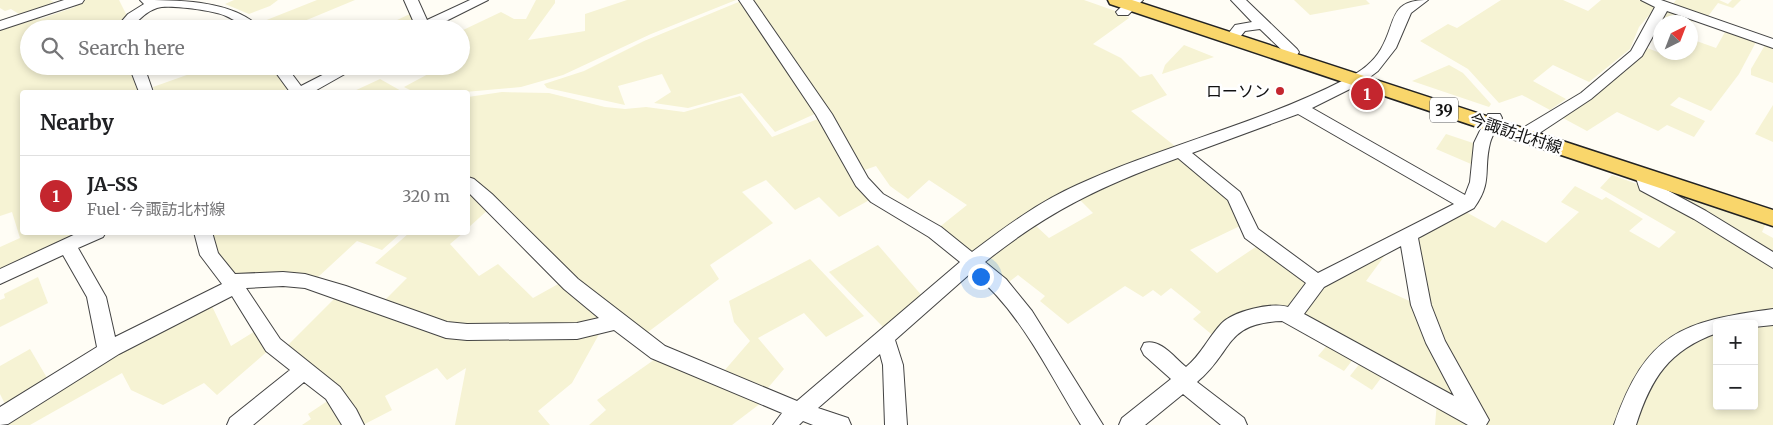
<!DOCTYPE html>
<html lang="en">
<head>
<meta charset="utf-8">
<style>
  body { margin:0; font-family:Merriweather,"Noto Sans JP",serif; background:#f2f2f2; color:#202124 }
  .controls { position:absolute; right:15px; bottom:15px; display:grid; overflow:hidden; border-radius:5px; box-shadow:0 2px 8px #0003 }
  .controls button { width:45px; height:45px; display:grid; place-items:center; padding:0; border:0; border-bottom:1px solid #e0e0e0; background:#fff; color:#202124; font:25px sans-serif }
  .compass { position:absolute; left:1653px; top:15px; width:45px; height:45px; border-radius:50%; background:#fff; box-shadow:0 2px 8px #0003; rotate:42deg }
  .you { position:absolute; left:980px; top:276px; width:18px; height:18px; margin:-12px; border:4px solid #fff; border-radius:50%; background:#1a73e8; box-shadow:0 0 0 8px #1a73e833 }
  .badge { display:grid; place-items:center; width:32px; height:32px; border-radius:50%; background:#c4262e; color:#fff; font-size:16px; font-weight:700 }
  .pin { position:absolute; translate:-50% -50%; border:2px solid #fff; box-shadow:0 1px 5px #0006 }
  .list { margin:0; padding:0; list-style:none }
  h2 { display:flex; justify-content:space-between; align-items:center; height:65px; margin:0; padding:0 20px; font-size:21px }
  h2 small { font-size:16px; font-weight:400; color:#757577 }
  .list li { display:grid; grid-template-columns:32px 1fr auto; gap:15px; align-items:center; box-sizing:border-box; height:80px; padding:0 20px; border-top:1px solid #e0e0e0 }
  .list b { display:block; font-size:19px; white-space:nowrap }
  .list p { margin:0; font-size:16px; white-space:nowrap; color:#757577 }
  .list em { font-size:16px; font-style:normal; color:#757577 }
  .icon { flex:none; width:28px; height:28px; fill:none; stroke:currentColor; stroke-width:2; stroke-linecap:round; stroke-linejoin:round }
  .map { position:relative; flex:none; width:1773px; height:425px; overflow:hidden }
  .search { position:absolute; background:#fff; box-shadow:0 2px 8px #0003; left:20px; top:20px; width:450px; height:55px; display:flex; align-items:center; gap:12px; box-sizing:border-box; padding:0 18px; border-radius:28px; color:#757577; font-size:19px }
  .panel { position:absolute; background:#fff; box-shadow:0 2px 8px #0003; left:20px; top:90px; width:450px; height:145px; border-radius:5px }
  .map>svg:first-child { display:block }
  .farmland { fill:#f6f3d4 }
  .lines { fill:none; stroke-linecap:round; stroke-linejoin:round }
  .minor-casing { stroke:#444; stroke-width:2 }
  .major-casing { stroke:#222; stroke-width:3 }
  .minor { fill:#fff; fill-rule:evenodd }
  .major { fill:#f9d66b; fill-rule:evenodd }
  .poi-dot { fill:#c4262e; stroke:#fff; stroke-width:2 }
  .labels { text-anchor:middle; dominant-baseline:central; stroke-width:5; stroke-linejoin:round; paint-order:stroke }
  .shield { fill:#fff; stroke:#585858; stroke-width:1 }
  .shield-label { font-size:15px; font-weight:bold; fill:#111 }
  .poi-label { font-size:16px; fill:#111; stroke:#fff; text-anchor:end }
  .street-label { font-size:16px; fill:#111; stroke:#fff }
</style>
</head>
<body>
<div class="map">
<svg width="1773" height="425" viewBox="0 0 1773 425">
  <rect width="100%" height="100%" fill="#fffdf5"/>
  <!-- farmland -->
  <g class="farmland">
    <path d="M0,0h50l4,2 -32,14 -11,-7 -6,2 -5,-3z"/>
    <path d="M82,0h37l9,18 -9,11h-90v37h102l11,26h-120v140h66l-88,39v-24l20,-9 -8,-26 -12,4v-188l38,-12 2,3 35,-12 -2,-4z"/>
    <path d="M234,0h44l-8,6 -21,8 -24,-10z"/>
    <path d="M317,0h38l-70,29h-23l-3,-6z"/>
    <path d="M536,0h19v3l-27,37 57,-9v-17l42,-14h109l-85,34 -88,41 -42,12 -56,5h-51l-10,-5 39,-21h18v-9l4,-2 -4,-5 5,-2 -5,-4v-13l40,-19 13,7h12z"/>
    <path d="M754,0h330l37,13 8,5 -36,26 28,14 19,19 12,-3 15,21 -36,16 45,36 -200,106 -10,1 -29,-25 30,-24 -38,-25 -21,19 -18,-13 -14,-20 -17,6 -107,-170z"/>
    <path d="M1294,0h72l4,4 -60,11z"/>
    <path d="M1501,0h62l25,11 13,-11h38l17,7 -17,20 -9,22 -41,33 -36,-17 -20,16 33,18 -16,11 -28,-15 -23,8 -31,-34 -48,-28 28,-17 9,4z"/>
    <path d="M1676,0h43l9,4 4,-4h9l-8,8 -15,-5 -12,16 -35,-12z"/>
    <path d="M741,1l78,111 -44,20 -33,-39 -54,15 -34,-5 17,-11 -9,-18 -44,12 7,19 -78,-17 -3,-4 40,-13 60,-30z"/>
    <path d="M1667,10l26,10 -2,4 -31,-2v15l-8,-3z"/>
    <path d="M412,13l8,13 -7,3h-35z"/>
    <path d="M1725,32l31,10 -17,32 -28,37 -32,-14 -9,8 35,16 -11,16 -27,-12 -9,6 -41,-19 -30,19 -26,-14 30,-19 52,-43 2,-8 25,10 4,-4 16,-1 1,-13 25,9z"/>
    <path d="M1184,45l30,12 -52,17 3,-9z"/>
    <path d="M1765,45l8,3v35l-22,-8v-6z"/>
    <path d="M1449,65l14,8 28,31 -2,3 -77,-26z"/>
    <path d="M212,66h60l16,23 -9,3h-124l-2,-5z"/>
    <path d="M380,79l23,13h-51z"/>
    <path d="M502,92l47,1 56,14 20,2 21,-2 38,5 56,-16 32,41 51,-20 50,81 -34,19 -20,-20 -24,13 -29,-30 -24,12 31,31 -63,42 9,14 -75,56 -48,-38 -109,-106 -19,-14v-80z"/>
    <path d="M1773,105v37l-18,-8z"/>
    <path d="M1446,134l33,11 -1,22 -42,-18z"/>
    <path d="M1180,155l50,41 12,29 -52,25 27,23 43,-29 51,41 -22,26 -73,27 -23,-19 8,-7 -30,-24 -10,8 -8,-6 -10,7 -18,-11 -57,38 -28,-23 5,-5 -27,-21 -13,10 -23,-25 52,-36 15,14 44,-25 -16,-16z"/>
    <path d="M1612,175l28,10 133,79v49l-60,7 -72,52 -17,25 -9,28h-129l-59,-117 -13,-73 52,-23 29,16 7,-8 44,23 33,-31 -18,-10 14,-16 27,14 4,-3 37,22 -14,12 30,17 17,-16 -76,-44z"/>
    <path d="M468,189l22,19 -22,20z"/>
    <path d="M1666,191l100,32 -4,9 11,6v21z"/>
    <path d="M212,233h189l-19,17 -25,-9 -40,37 -81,-2 -18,-22z"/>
    <path d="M409,233h54l-13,11 29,32 19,-12 35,34 27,-15 45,38 -28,4 -110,4 -83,-28 23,-23 -32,-15z"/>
    <path d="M878,245l45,52 -37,33 -57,-58z"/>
    <path d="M1391,247l-25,34 50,23 51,106 -170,-93 27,-31z"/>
    <path d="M810,259l54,57 -38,21 -22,-24 -46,25 26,31 -17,20 -43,-18 26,-30 -16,-19 -5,-21z"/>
    <path d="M38,277l10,26 -48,24v-27l5,-2 -1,-4z"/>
    <path d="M339,294l109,38 155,-5 -31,56 -34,28 12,14h-95l11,-57 -19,12 -10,-12 -52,28 7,14 -29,15 -26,-39 -49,-41z"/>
    <path d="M210,302l21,44 26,-16 13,19 -53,46 -13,-12 -41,22 -32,-15 -9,-17 -92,52h-21l-3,-7z"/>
    <path d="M1773,320v105h-144l6,-19 39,-57 43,-19v76h37v-82z"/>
    <path d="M1329,343l25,15 -10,13 -26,-15z"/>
    <path d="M30,349l20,34 -42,27 -8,-16v-28z"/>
    <path d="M658,357l103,46 -29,22h-143l17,-15 -9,-10z"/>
    <path d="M1361,362l23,12 -12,16 -22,-14z"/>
    <path d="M329,400l17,25h-44l9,-6 -3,-5z"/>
    <path d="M1437,402l39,23h-41z"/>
  </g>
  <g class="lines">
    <defs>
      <g id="minor">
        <path d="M64,0h20l-2,3 -82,27v-9z"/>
        <path d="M140,0c38,0 95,0 121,29 -22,0 -17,-5 -35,-13 -11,-5 -57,-12 -69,-8 -10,3 -20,13 -27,21h-15l13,-15 16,-10z"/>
        <path d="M404,0h14l9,20 43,-20h18l-58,29h-19l4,-4z"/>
        <path d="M739,0h14l79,114 36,64 15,16 58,33 31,25c33,-25 67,-50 105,-67 87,-40 181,-61 267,-105 15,-7 29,-17 37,-31 16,-27 7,-49 47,-49l-17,13 -15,35 -18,23 -16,12 -50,25 153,87 5,-13 4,-39 14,-29h12l2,4c-4,9 -10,17 -12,25 -7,27 3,39 -16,65l-56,30 13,67 14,36 44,79 -3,5h-18l-186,-104c-58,2 -48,30 -85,61l47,36 3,7h-26l-38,-31 -38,31h-26l3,-7 49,-39 -27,-24 -3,-6 3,-6c16,-5 30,14 42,24 15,-12 22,-29 35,-43 12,-13 50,-22 67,-17l18,-24 -61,-45 -17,-38 -50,-42c-75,27 -131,54 -193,104l21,17 26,32 71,114h-22c-33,-53 -60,-113 -109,-153l-77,68 8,25 4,60h-22l-2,-60 -3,-11 -62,54 30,10 3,7h-38l-10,-4 -4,4h-26l9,-12 -131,-55 -37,-28 -37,9 -110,1 -21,-2 -141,-50 -22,-2 -37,2 34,51 60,48 16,22 8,16h-22l-16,-26 -22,-17 -51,43h-26l3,-7 60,-48 -24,-19 -34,-55 -113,58 -111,70 -8,1v-18l97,-60 -10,-50 -24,-42 -63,29v-15l80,-37h26l-3,5 -25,11 28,49 9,40 107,-53 -22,-29 -6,-23h18l6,21 17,21 48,-2 22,2 41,12 101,36 20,2 110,-1 22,-5 -35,-29 -96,-97v-15l6,2 18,15 86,85 87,67 132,55 163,-139 -31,-25 -58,-35 -15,-16 -40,-71zM1298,114l156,90 -136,69 -60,-44 -18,-37 -48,-39zM1401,246l10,59 15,38 28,53 -150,-82 20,-27z"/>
        <path d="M1128,0h15l-15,15h-10l-2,-3z"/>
        <path d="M1231,0h15l51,49 2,3 -2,3h-10l-27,-26 -15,2 -5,6h-10l-2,-3 7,-9 17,-3z"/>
        <path d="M1641,0h20l112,39v9l-106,-37 -25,45 -51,43 -53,35h-12l-2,-4 2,-4 55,-33 50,-42 24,-44z"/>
        <path d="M129,66h15l9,26h-14z"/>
        <path d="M271,66h15l15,20 39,-20h19l-46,26h-23z"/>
        <path d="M1643,169l6,2 5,12 52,28 67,41v16l-79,-49 -54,-29 -5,-15 2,-4z"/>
        <path d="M1773,309v16l-19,2v-3h-37v9c-48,17 -66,45 -81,92h-22c32,-92 68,-104 159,-116z"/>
      </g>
      <path id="major" d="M1108,0h24l641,210v16l-663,-222z"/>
    </defs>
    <!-- minor casing -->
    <use href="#minor" class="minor-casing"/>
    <!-- major casing -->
    <use href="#major" class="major-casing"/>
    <!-- minor -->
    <use href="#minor" class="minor"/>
    <!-- major -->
    <use href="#major" class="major"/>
  </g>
  <!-- markers -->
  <circle class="poi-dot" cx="1280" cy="91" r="5"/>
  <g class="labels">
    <!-- shield labels -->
    <rect class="shield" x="1430" y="97.5" width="28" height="25" rx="4"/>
    <g class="shield-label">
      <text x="1444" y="110">39</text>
    </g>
    <!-- poi labels -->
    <g class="poi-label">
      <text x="1270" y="91">ローソン</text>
    </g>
    <!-- street labels -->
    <g class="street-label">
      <text transform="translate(1516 133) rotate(18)">今諏訪北村線</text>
    </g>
  </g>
</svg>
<div class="controls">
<button>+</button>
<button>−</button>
</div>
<svg class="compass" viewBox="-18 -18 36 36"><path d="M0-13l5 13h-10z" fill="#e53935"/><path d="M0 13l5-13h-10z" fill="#757577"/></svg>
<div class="you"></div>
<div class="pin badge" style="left:1367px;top:94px">1</div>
<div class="search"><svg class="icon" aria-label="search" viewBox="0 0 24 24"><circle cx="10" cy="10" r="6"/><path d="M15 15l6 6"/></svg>Search here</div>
<section class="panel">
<h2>Nearby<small></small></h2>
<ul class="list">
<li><span class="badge">1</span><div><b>JA-SS</b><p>Fuel · 今諏訪北村線</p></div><em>320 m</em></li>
</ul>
</section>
</div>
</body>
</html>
